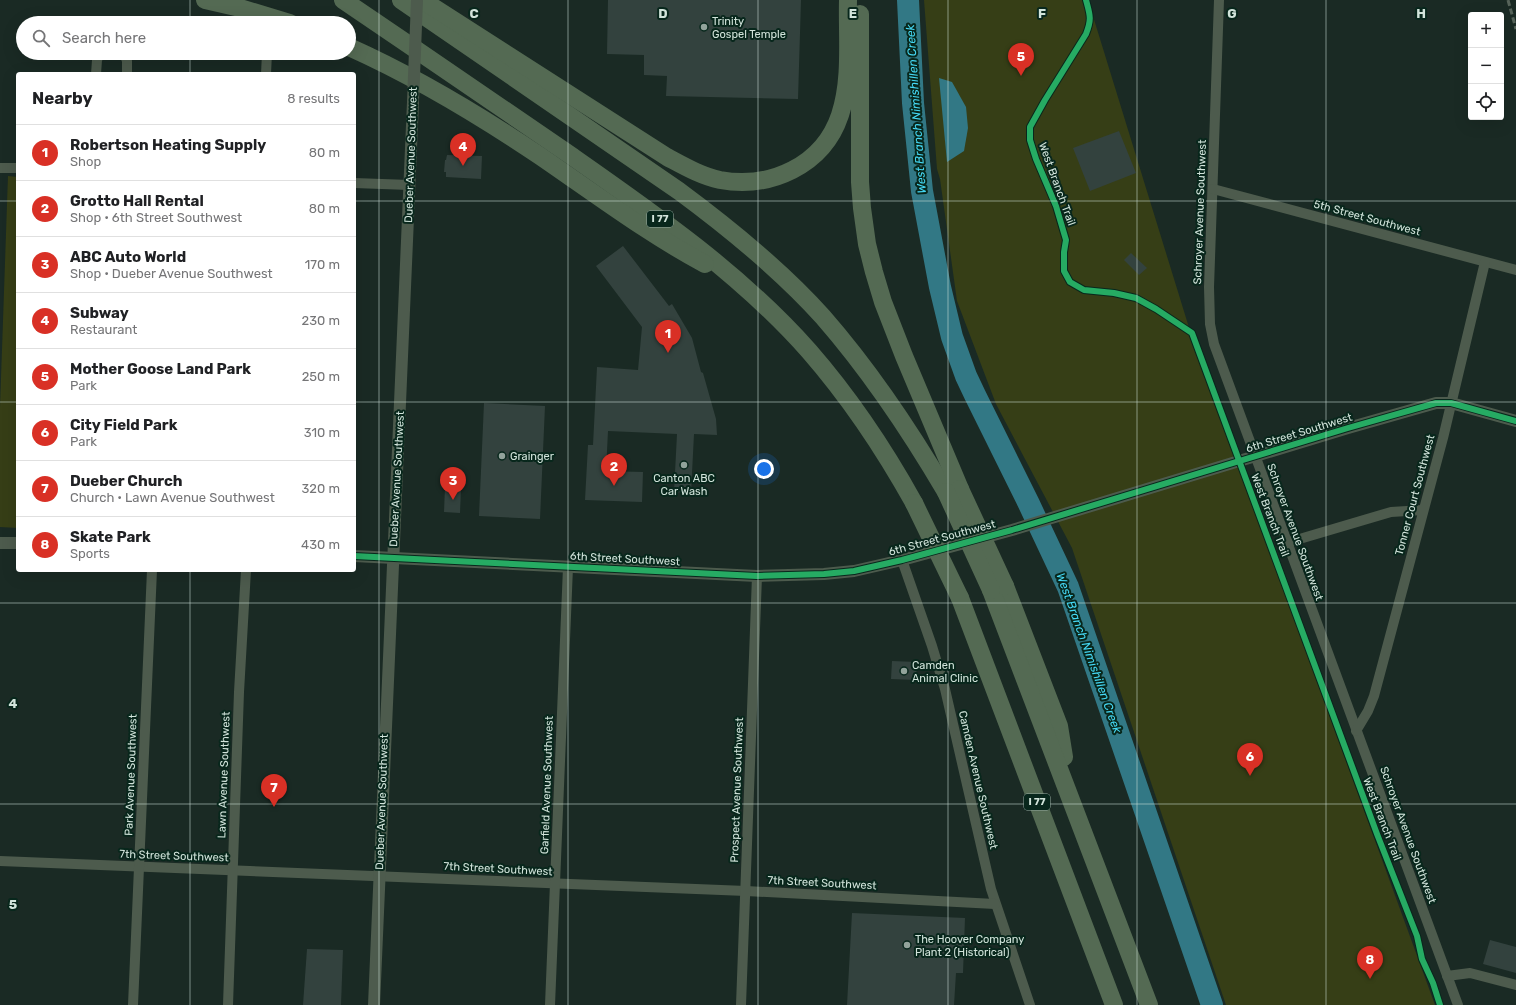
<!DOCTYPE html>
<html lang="en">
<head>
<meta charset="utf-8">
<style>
  body { margin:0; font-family:Rubik,sans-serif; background:#f6f6f6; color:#202124 }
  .controls { position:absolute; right:12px; top:12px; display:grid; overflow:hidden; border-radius:4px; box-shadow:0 4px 16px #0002 }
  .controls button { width:36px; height:36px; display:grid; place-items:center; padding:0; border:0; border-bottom:1px solid #e0e0e0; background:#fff; color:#202124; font:20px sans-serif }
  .you { position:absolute; left:764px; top:469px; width:14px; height:14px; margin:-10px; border:3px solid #fff; border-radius:50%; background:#1a73e8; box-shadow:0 0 0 6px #1a73e833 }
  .badge { display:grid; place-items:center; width:26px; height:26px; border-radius:50%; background:#d93025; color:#fff; font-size:13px; font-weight:700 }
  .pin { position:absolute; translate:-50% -33px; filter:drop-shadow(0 1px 2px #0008) }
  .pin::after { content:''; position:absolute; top:21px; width:14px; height:12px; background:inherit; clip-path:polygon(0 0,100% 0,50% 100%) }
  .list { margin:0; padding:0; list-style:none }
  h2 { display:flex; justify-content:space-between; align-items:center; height:52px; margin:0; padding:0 16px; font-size:17px }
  h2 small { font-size:13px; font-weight:400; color:#757577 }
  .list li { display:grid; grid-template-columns:26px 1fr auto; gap:12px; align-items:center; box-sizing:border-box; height:56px; padding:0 16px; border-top:1px solid #e0e0e0 }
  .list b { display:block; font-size:15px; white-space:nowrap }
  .list p { margin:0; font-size:13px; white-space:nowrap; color:#757577 }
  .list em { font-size:13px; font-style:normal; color:#757577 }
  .icon { flex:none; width:22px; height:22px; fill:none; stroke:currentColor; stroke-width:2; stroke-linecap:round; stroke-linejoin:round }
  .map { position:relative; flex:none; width:1516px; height:1005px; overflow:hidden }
  .search { position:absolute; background:#fff; box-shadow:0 4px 16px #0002; left:16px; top:16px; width:340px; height:44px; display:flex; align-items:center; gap:10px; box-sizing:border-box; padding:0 14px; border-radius:22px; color:#757577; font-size:15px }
  .panel { position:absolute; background:#fff; box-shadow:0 4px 16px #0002; left:16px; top:72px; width:340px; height:500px; border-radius:4px }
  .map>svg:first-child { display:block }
  .green { fill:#363e16 }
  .water { fill:#327885 }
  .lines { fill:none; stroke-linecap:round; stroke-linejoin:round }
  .river { stroke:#327885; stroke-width:22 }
  .building { fill:#33423e }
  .minor { stroke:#4d5b4d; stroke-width:10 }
  .tertiary { stroke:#4d5b4d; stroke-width:12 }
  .motorway { stroke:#546a53; stroke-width:18 }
  .rail { stroke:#566359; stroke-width:3; stroke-dasharray:6 3; stroke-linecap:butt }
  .tertiary-bridge { stroke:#4d5b4d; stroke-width:12 }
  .motorway-bridge { stroke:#546a53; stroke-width:18 }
  .cycleway-casing { stroke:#08271c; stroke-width:8 }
  .cycleway { stroke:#26ab63; stroke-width:6 }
  .grid { fill:none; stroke:#d2e4db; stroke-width:1; stroke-opacity:0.55 }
  .poi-dot { fill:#92a39b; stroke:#08271c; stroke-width:1.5 }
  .labels { text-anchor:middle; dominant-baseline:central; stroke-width:4; stroke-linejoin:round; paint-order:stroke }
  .shield { fill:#08271c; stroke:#95aba2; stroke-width:1 }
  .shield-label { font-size:10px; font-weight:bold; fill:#d2e4db }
  .poi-label { font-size:11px; fill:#d2e4db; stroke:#08271c; text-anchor:start }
  .street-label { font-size:11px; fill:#d2e4db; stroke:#08271c }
  .water-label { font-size:12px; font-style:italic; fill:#45d8f4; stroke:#08271c }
  .grid-label { font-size:13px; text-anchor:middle; font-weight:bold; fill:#d2e4db; stroke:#08271c; stroke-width:4; stroke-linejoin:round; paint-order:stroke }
</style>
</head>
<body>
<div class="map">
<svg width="1516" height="1005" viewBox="0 0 1516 1005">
  <rect width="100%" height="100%" fill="#1a2a24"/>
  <!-- green -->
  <g class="green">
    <path d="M924,0h164l107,347 240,658h-209l-154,-457 -76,-144 -39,-103 -17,-122 -3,-10z"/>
    <path d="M8,176l10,1v351l-18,-1v-120z"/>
  </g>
  <!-- water -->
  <path class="water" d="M939,78l13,4 14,25 2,21 -4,23 -17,11z"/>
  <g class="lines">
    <!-- river -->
    <path class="river" d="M908,0l5,103 9,88 18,96 12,50 14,39 9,19 54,109 39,83 144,418"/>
  </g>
  <!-- building -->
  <g class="building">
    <path d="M608,0h193l-3,99 -132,-3 1,-20 -23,-1v-20l-37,-1z"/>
    <path d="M1119,131l17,42 -46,18 -17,-43z"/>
    <path d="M447,155l35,1 -1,23 -35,-2v-5h-2l1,-12h1z"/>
    <path d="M623,246l46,60 3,-2 20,34 9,34 2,1 13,46 1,16 -23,-1 -3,59 -17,-1 3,-58 -69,-3 -2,40 37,1 -1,30 -57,-2 3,-55h5l4,-78 41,3 4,-43 -46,-61z"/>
    <path d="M1131,253l16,15 -8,7 -15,-15z"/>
    <path d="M484,403l61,3 -5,113 -61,-3z"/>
    <path d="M445,487l16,1 -1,25 -16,-1z"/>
    <path d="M892,661l25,1 -1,18 -25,-1z"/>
    <path d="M852,913l113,5 -2,55h-7l-2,32h-107z"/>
    <path d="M1490,940l26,7v26l-33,-9z"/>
    <path d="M307,949l36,1 -2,55h-38z"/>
  </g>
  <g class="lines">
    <!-- minor -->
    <g class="minor">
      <path d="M1219,0l-10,287 1,37 4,20 244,661"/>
      <path d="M124,53l3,8v13"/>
      <path d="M96,74l1,-14 3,-7"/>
      <path d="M266,74l1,-21"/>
      <path d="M0,168h18"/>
      <path d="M354,183l56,2"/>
      <path d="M1213,189l303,81"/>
      <path d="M1286,543l105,-31 32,-2"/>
      <path d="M902,560l30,86 13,43 46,200 39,116"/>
      <path d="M1356,731l12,-20 6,-15 69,-258 42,-176"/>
      <path d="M0,861l746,30 249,13"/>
      <path d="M1447,976l23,-3 46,12"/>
      <path d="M133,1005l19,-435"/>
      <path d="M228,1005l11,-313 7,-122"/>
      <path d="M550,1005l18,-438"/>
      <path d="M741,1005l16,-429"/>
    </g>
    <!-- tertiary -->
    <g class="tertiary">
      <path d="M0,543h18"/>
      <path d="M354,556l403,20 67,-2 30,-3 48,-11 110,-30 336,-102 88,-25h15l65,18"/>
      <path d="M374,1005l39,-903"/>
    </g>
    <!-- motorway -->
    <g class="motorway">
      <path d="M205,0l35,8 50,15"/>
      <path d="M343,0c77,52 154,105 230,157 83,58 169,118 236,194 41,47 75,98 105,152"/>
      <path d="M401,0l278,191c50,37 102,79 144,126 48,55 86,112 123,175"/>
      <path d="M422,0l245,157c17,9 34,19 53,23 50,9 103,-14 120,-65 12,-36 7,-78 8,-115"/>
      <path d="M860,14v168l2,26 5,36 7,28 9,30 21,54 56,133"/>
      <path d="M349,47c67,30 130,68 191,109 54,37 107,77 165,108"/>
      <path d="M1005,586l54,140 5,31"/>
      <path d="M991,590l158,415"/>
      <path d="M960,598l154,407"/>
    </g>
    <!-- rail -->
    <path class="rail" d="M1508,0l8,29"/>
    <!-- tertiary-bridge -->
    <path class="tertiary-bridge" d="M413,102l4,-102"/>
    <!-- motorway-bridge -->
    <g class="motorway-bridge">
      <path d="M960,489l45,97"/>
      <path d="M946,492l45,98"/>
      <path d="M914,503l46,95"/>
    </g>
    <defs>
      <g id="cycleway">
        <path d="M1086,0c4,15 6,19 0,34l-41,66 -15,27v13l6,19 20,47 10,34 -2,12v19l6,11 14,8 30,3 22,5 20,11 36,24 185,501 40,102 5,23 11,24 7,22"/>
        <path d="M354,556l403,20 67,-2 30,-3 48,-11 110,-30 336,-102 88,-25h15l65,18"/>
      </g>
    </defs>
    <!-- cycleway casing -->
    <use href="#cycleway" class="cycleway-casing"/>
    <!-- cycleway -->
    <use href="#cycleway" class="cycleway"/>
  </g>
  <!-- grid -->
  <path class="grid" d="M190,0v23M379,0v1005M568,0v1005M758,0v1005M948,0v1005M1137,0v1005M1326,0v1005M190,53v21M0,201h18M354,201h1162M0,402h18M354,402h1162M190,570v435M0,603h1516M0,804h1516"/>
  <!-- markers -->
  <g class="poi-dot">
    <circle cx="704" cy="27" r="4"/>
    <circle cx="502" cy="456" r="4"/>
    <circle cx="684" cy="465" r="4"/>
    <circle cx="904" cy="671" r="4"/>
    <circle cx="907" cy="945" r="4"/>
  </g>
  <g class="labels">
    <!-- shield labels -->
    <g class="shield">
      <rect x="647" y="211" width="26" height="16" rx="3"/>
      <rect x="1024" y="794" width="26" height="16" rx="3"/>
    </g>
    <g class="shield-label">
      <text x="660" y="219">I 77</text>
      <text x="1037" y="802">I 77</text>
    </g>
    <!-- poi labels -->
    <g class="poi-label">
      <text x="712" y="21">Trinity<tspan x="712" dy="13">Gospel Temple</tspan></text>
      <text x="510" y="456">Grainger</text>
      <text x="684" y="478" text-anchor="middle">Canton ABC<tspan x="684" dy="13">Car Wash</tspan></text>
      <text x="912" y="665">Camden<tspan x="912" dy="13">Animal Clinic</tspan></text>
      <text x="915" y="939">The Hoover Company<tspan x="915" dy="13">Plant 2 (Historical)</tspan></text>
    </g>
    <!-- street labels -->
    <g class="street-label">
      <text transform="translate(411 155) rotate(-88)">Dueber Avenue Southwest</text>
      <text transform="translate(1057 184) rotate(70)">West Branch Trail</text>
      <text transform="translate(1200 212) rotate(-88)">Schroyer Avenue Southwest</text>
      <text transform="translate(1367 218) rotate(15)">5th Street Southwest</text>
      <text transform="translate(1299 433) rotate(-17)">6th Street Southwest</text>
      <text transform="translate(397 479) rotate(-87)">Dueber Avenue Southwest</text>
      <text transform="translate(1415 495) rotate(-75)">Tonner Court Southwest</text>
      <text transform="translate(1270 515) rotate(69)">West Branch Trail</text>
      <text transform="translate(1295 532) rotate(70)">Schroyer Avenue Southwest</text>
      <text transform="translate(942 538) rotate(-15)">6th Street Southwest</text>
      <text transform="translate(625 559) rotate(3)">6th Street Southwest</text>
      <text transform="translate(131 775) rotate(-88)">Park Avenue Southwest</text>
      <text transform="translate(224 775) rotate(-88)">Lawn Avenue Southwest</text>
      <text transform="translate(978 780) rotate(77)">Camden Avenue Southwest</text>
      <text transform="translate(547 785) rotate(-88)">Garfield Avenue Southwest</text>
      <text transform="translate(737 790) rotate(-88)">Prospect Avenue Southwest</text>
      <text transform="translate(382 802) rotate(-88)">Dueber Avenue Southwest</text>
      <text transform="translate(1382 819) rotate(69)">West Branch Trail</text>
      <text transform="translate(1408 835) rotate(70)">Schroyer Avenue Southwest</text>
      <text transform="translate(174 856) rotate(2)">7th Street Southwest</text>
      <text transform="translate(498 869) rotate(3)">7th Street Southwest</text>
      <text transform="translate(822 883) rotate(3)">7th Street Southwest</text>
    </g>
    <!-- water labels -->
    <g class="water-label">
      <text transform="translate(916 109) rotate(-94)">West Branch Nimishillen Creek</text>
      <text transform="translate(1089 653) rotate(70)">West Branch Nimishillen Creek</text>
    </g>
  </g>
  <g class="grid-label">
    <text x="474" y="18">C</text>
    <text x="663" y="18">D</text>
    <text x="853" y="18">E</text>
    <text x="1042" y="18">F</text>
    <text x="1232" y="18">G</text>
    <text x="1421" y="18">H</text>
    <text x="13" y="708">4</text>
    <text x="13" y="909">5</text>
  </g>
</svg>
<div class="controls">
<button>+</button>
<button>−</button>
<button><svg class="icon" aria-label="locate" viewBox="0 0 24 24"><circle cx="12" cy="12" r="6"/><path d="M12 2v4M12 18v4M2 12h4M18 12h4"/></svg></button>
</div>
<div class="you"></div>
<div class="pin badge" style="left:668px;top:353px">1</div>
<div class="pin badge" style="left:614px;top:486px">2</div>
<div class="pin badge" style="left:453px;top:500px">3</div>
<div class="pin badge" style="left:463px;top:166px">4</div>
<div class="pin badge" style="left:1021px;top:76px">5</div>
<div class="pin badge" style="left:1250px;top:776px">6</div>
<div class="pin badge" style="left:274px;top:807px">7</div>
<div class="pin badge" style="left:1370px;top:979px">8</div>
<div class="search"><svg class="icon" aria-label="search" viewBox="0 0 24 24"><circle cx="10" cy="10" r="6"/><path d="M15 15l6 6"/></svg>Search here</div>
<section class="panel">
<h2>Nearby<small>8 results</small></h2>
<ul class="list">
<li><span class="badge">1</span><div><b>Robertson Heating Supply</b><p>Shop</p></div><em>80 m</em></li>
<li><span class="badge">2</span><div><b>Grotto Hall Rental</b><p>Shop · 6th Street Southwest</p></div><em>80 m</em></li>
<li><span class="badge">3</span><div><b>ABC Auto World</b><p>Shop · Dueber Avenue Southwest</p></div><em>170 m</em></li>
<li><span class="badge">4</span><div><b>Subway</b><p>Restaurant</p></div><em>230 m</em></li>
<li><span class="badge">5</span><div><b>Mother Goose Land Park</b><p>Park</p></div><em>250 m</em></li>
<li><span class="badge">6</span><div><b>City Field Park</b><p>Park</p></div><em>310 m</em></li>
<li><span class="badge">7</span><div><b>Dueber Church</b><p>Church · Lawn Avenue Southwest</p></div><em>320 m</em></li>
<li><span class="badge">8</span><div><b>Skate Park</b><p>Sports</p></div><em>430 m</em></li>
</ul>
</section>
</div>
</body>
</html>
